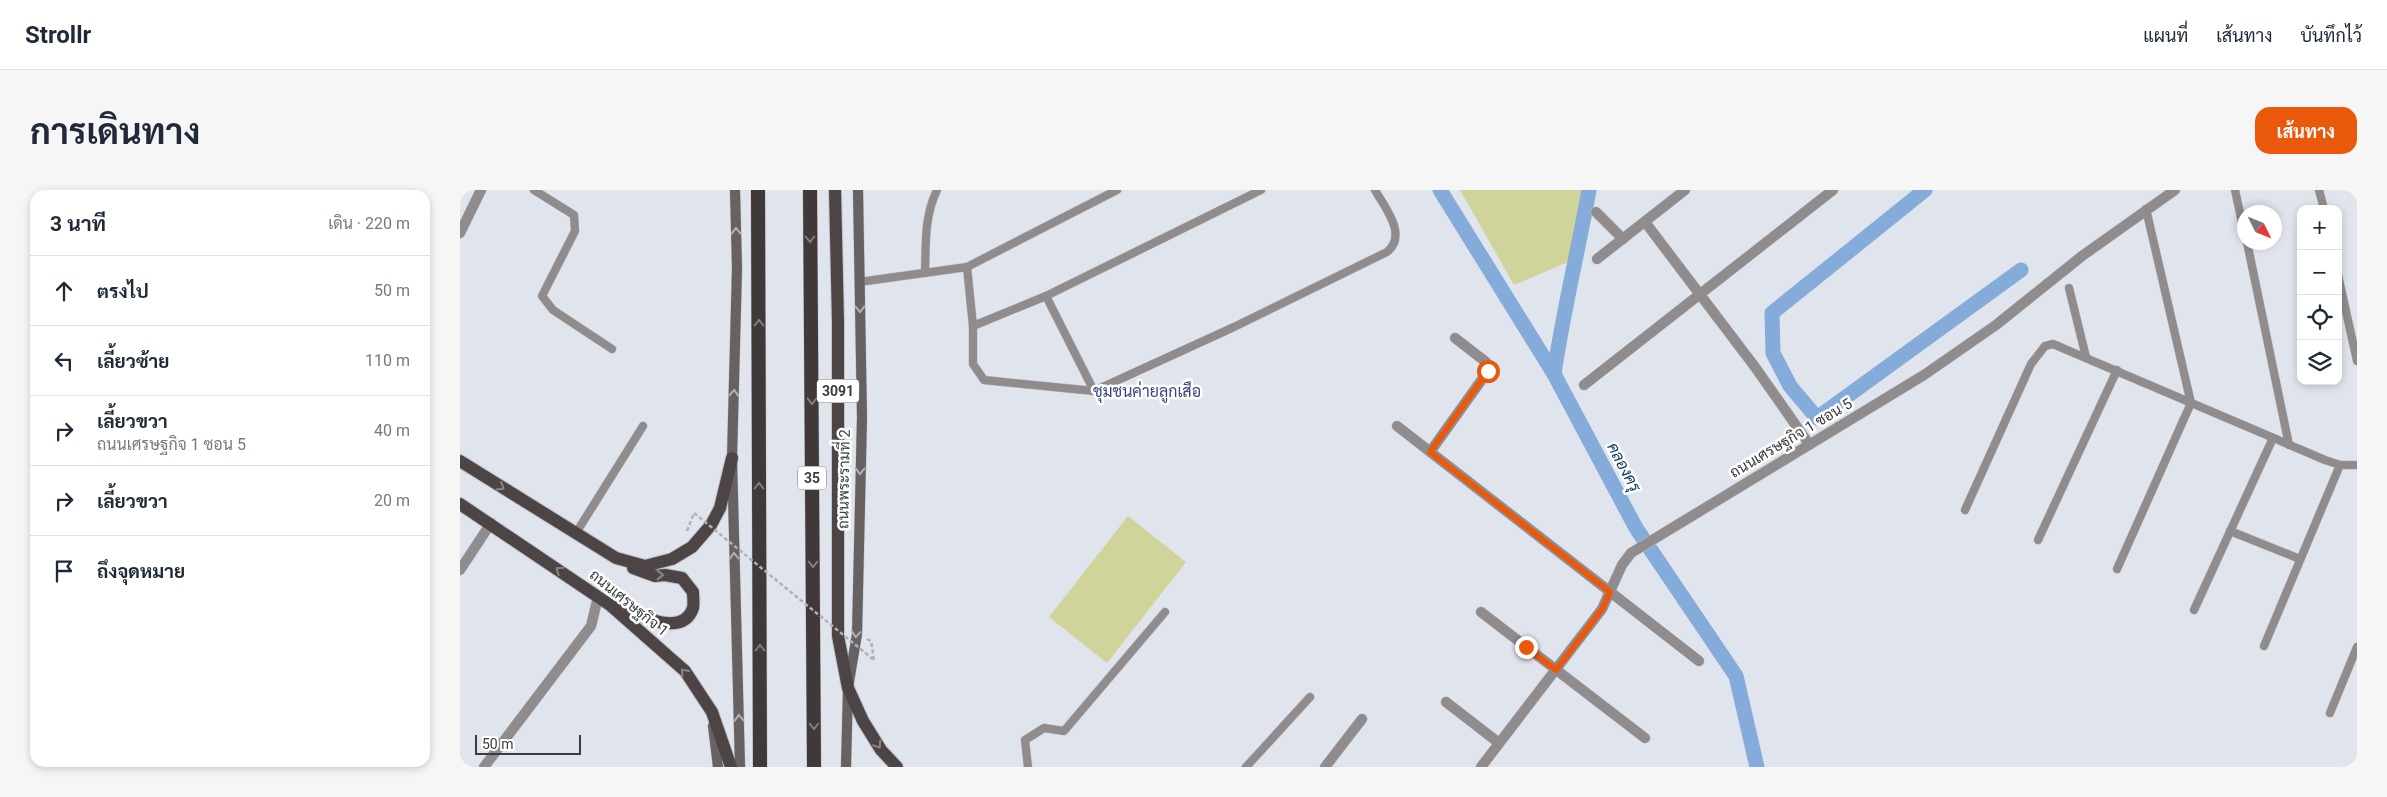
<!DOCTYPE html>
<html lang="th">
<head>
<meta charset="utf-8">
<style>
  body { margin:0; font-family:Roboto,Sarabun,sans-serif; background:#f6f6f7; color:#1f2937 }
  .controls { position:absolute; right:15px; top:15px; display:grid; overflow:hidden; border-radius:10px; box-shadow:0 2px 8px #0003 }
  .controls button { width:45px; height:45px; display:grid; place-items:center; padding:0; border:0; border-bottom:1px solid #e0e1e3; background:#fff; color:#1f2937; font:25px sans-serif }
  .compass { position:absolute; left:1777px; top:15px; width:45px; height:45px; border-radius:50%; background:#fff; box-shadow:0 2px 8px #0003; rotate:133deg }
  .scale { position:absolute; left:15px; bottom:12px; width:106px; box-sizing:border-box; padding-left:5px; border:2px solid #3a3c3f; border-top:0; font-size:14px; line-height:18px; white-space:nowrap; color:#3a3c3f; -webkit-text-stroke:4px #fff; paint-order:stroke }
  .stop { position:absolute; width:15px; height:15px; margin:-11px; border:4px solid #ea580c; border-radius:50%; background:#fff }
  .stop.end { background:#ea580c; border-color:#fff; box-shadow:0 1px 5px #0008 }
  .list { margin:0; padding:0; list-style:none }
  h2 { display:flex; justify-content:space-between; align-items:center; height:65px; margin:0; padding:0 20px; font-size:21px }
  h2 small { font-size:16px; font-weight:400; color:#747a83 }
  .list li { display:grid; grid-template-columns:32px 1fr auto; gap:15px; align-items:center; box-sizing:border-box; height:70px; padding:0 20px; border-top:1px solid #e0e1e3 }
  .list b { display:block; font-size:19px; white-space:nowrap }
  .list p { margin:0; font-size:16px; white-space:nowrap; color:#747a83 }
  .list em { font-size:16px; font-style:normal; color:#747a83 }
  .icon { flex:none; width:28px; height:28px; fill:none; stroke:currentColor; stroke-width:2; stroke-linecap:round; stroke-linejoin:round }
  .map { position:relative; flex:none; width:1897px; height:577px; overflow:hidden; border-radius:15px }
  header { display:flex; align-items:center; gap:30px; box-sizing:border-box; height:70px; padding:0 25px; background:#fff; border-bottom:1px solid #e0e1e3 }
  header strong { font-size:24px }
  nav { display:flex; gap:28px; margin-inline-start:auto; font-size:18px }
  .intro { display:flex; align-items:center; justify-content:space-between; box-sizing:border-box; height:120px; padding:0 30px }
  h1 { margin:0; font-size:35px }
  .button { padding:12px 22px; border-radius:15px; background:#ea580c; color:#fff; font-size:18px; font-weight:700 }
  main { display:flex; gap:30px; padding:0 30px }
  aside { flex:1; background:#fff; border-radius:15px; box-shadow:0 2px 8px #0003 }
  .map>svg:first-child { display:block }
  .green { fill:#d0d49a }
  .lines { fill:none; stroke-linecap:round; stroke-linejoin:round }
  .canal { stroke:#84abd9; stroke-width:15 }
  .service-casing { stroke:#bfc2c9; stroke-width:9 }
  .minor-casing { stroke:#bfc2c9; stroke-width:11 }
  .secondary-casing { stroke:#bfc2c9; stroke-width:11 }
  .primary-casing { stroke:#bfc2c9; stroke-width:14 }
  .trunk-casing { stroke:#bfc2c9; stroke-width:15 }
  .path { stroke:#aeb1b8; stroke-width:2.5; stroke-dasharray:4 2.5; stroke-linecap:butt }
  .service { stroke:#908b8c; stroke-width:8 }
  .minor { stroke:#908b8c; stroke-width:10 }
  .secondary { stroke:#686162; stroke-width:10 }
  .primary { stroke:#4c4445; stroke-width:12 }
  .trunk { stroke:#403839; stroke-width:14 }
  .path-bridge { stroke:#aeb1b8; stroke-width:2.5; stroke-dasharray:4 2.5; stroke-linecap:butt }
  .oneway { stroke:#b4b0b0 }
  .oneway2 { stroke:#837e7e }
  .oneway3 { stroke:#8b8586 }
  .route { stroke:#ea580c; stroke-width:6 }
  .labels { text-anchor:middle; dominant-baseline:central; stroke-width:5; stroke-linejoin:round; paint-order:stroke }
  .shield { fill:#fff; stroke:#757679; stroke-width:1 }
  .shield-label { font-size:14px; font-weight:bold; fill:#3a3c3f }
  .street-label { font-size:15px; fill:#3a3c3f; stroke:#fff }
  .neighbourhood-label { font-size:16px; fill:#374681; stroke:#fff }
  .water-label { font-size:16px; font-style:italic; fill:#103a64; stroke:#fff }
</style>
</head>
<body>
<header>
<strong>Strollr</strong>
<nav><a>แผนที่</a><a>เส้นทาง</a><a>บันทึกไว้</a></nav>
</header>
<div class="intro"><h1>การเดินทาง</h1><a class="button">เส้นทาง</a></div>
<main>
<aside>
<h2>3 นาที<small>เดิน · 220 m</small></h2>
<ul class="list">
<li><svg class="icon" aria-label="ahead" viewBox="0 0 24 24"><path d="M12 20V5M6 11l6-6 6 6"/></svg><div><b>ตรงไป</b></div><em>50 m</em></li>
<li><svg class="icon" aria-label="left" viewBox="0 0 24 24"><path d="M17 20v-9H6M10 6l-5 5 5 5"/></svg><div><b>เลี้ยวซ้าย</b></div><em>110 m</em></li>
<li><svg class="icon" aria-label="right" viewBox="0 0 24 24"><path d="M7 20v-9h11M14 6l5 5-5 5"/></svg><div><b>เลี้ยวขวา</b><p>ถนนเศรษฐกิจ 1 ซอน 5</p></div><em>40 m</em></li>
<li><svg class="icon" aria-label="right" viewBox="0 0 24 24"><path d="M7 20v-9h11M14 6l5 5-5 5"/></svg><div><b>เลี้ยวขวา</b></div><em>20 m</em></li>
<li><svg class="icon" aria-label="arrive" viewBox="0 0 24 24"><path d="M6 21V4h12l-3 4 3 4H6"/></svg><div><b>ถึงจุดหมาย</b></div></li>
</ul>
</aside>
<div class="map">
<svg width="1897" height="577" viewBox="0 0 1897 577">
  <rect width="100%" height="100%" fill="#e0e4ec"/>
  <!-- green -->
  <g class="green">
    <path d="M1000,0h126l-9,68 -63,27z"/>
    <path d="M668,326l58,46 -79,101 -58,-46z"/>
  </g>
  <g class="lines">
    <!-- canal -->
    <g class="canal">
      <path d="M980,0l114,184 82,154 100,148 21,91"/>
      <path d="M1465,0l-153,123 1,40 17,33 27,32 204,-148"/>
      <path d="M1094,184c9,-62 24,-122 35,-184"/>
    </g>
    <defs>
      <g id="service">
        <path d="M74,0l40,25 1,16 -33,65 11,14 59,39"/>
        <path d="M1775,0l9,42"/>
        <path d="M1859,0l5,19"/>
        <path d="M1787,52l42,203"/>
        <path d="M507,77l6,59v38l11,16 110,11 140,-64 153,-75c21,-17 -2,-44 -12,-62"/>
        <path d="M465,83c1,-29 -1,-56 12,-83"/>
        <path d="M1878,85l19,86"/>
        <path d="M399,92l108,-15 150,-77"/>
        <path d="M1609,98l17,69"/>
        <path d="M586,106l48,95"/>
        <path d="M513,136l73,-30 215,-106"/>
        <path d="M1505,320l66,-146 14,-18 8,-2 272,116 15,5h17"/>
        <path d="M1770,341l70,28"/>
        <path d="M116,343l67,-107"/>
        <path d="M1578,350l79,-170"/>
        <path d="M1657,379l74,-166 -45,-194"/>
        <path d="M1734,420l79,-172"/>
        <path d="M1804,456l76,-181"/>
        <path d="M1870,523l27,-66"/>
        <path d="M568,577l-3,-27 19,-12 20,3 101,-119"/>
        <path d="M786,577l64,-70"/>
      </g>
      <g id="minor">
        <path d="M1136,22l27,27"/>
        <path d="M1185,32l110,145 54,77"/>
        <path d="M0,43l21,-43"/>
        <path d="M1137,69l88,-69"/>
        <path d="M1124,195l249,-195"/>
        <path d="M937,236l302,235"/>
        <path d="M970,262l58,-81 -2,-9 -31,-24"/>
        <path d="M0,380l31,-47"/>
        <path d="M1021,422l164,126"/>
        <path d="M986,512l53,41"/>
        <path d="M24,577l107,-141 7,-29"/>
        <path d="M865,577l37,-48"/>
        <path d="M1021,577l121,-158 20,-44 9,-12 293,-178 72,-50 86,-69 93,-66"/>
      </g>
      <g id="secondary">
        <path d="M275,0l2,78 -5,190 8,309"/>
        <path d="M253,536l5,41"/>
        <path d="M386,577l2,-79 9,-54 5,-217 -4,-227"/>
      </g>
      <g id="primary">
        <path d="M375,0l3,132v314l10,52 15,33 18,29 16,17"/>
        <path d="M0,271l156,97 29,8 27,-7 20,-12 19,-22 9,-17 12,-50"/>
        <path d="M0,314l150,101 75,66 27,41 19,55"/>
        <path d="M155,415c20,8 67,35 78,3 1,-5 0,-12 0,-16l-11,-14 -17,-3 -10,1 -22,-8"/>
      </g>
      <g id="trunk">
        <path d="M298,0l2,577"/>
        <path d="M350,0l4,577"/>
      </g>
    </defs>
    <!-- service casing -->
    <use href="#service" class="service-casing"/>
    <!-- minor casing -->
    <use href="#minor" class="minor-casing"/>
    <!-- secondary casing -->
    <use href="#secondary" class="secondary-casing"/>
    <!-- primary casing -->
    <use href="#primary" class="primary-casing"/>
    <!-- trunk casing -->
    <use href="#trunk" class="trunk-casing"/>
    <!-- path -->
    <g class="path">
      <path d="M227,341l7,-18"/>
      <path d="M407,449l4,2 3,19"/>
    </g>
    <!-- service -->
    <use href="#service" class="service"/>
    <!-- minor -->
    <use href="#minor" class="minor"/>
    <!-- secondary -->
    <use href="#secondary" class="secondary"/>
    <!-- primary -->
    <use href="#primary" class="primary"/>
    <!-- trunk -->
    <use href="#trunk" class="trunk"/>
    <!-- path-bridge -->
    <path class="path-bridge" d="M234,323l180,147"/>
  </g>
  <!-- one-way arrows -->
  <defs><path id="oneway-chevron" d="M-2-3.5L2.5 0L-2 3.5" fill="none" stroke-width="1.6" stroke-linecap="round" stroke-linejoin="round" transform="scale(1.25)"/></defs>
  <g class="oneway">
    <use href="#oneway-chevron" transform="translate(276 41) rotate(-91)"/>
    <use href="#oneway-chevron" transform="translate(400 119) rotate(89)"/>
    <use href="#oneway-chevron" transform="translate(274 203) rotate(-88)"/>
    <use href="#oneway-chevron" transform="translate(400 281) rotate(91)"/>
    <use href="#oneway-chevron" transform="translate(274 366) rotate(-92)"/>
    <use href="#oneway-chevron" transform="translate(396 444) rotate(95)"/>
    <use href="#oneway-chevron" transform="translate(279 528) rotate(-92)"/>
  </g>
  <g class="oneway2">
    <use href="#oneway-chevron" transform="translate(350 49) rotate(90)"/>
    <use href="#oneway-chevron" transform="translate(299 133) rotate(-90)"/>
    <use href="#oneway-chevron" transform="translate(352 211) rotate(90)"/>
    <use href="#oneway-chevron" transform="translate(299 296) rotate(-90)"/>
    <use href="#oneway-chevron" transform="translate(353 374) rotate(90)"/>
    <use href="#oneway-chevron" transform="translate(300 458) rotate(-90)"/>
    <use href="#oneway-chevron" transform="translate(354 536) rotate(90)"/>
  </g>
  <g class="oneway3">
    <use href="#oneway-chevron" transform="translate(41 297) rotate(32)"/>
    <use href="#oneway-chevron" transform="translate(99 380) rotate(-146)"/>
    <use href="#oneway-chevron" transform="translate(200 385)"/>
    <use href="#oneway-chevron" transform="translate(224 482) rotate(-131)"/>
    <use href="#oneway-chevron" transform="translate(418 555) rotate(56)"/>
  </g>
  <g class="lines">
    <!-- route -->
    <path class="route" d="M1028,181l-58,81 180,140 -8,17 -46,61 -30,-23"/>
  </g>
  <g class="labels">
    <!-- shield labels -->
    <g class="shield">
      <rect x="357" y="189.5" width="42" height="23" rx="4"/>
      <rect x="338" y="276.5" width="28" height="23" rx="4"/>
    </g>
    <g class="shield-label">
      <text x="378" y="201">3091</text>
      <text x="352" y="288">35</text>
    </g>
    <!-- street labels -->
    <g class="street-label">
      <text transform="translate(1331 248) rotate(-31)">ถนนเศรษฐกิจ 1 ซอน 5</text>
      <text transform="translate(384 289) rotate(-89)">ถนนพระรามที่ 2</text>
      <text transform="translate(169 413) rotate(39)">ถนนเศรษฐกิจ 1</text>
    </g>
    <!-- neighbourhood labels -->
    <g class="neighbourhood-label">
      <text x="687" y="201">ชุมชนค่ายลูกเสือ</text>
    </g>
    <!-- water labels -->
    <g class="water-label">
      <text transform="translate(1164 277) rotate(62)">คลองครุ</text>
    </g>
  </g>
</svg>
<div class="controls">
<button>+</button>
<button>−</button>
<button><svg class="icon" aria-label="locate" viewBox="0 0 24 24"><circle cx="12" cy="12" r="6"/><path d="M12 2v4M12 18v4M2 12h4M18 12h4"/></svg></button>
<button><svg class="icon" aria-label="layers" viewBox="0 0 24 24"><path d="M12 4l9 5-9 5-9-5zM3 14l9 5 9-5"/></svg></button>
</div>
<svg class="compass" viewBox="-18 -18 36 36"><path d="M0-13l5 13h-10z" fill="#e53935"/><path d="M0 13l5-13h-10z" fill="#747a83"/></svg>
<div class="scale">50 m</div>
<div class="stop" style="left:1028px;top:181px"></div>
<div class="stop end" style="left:1066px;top:457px"></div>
</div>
</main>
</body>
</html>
